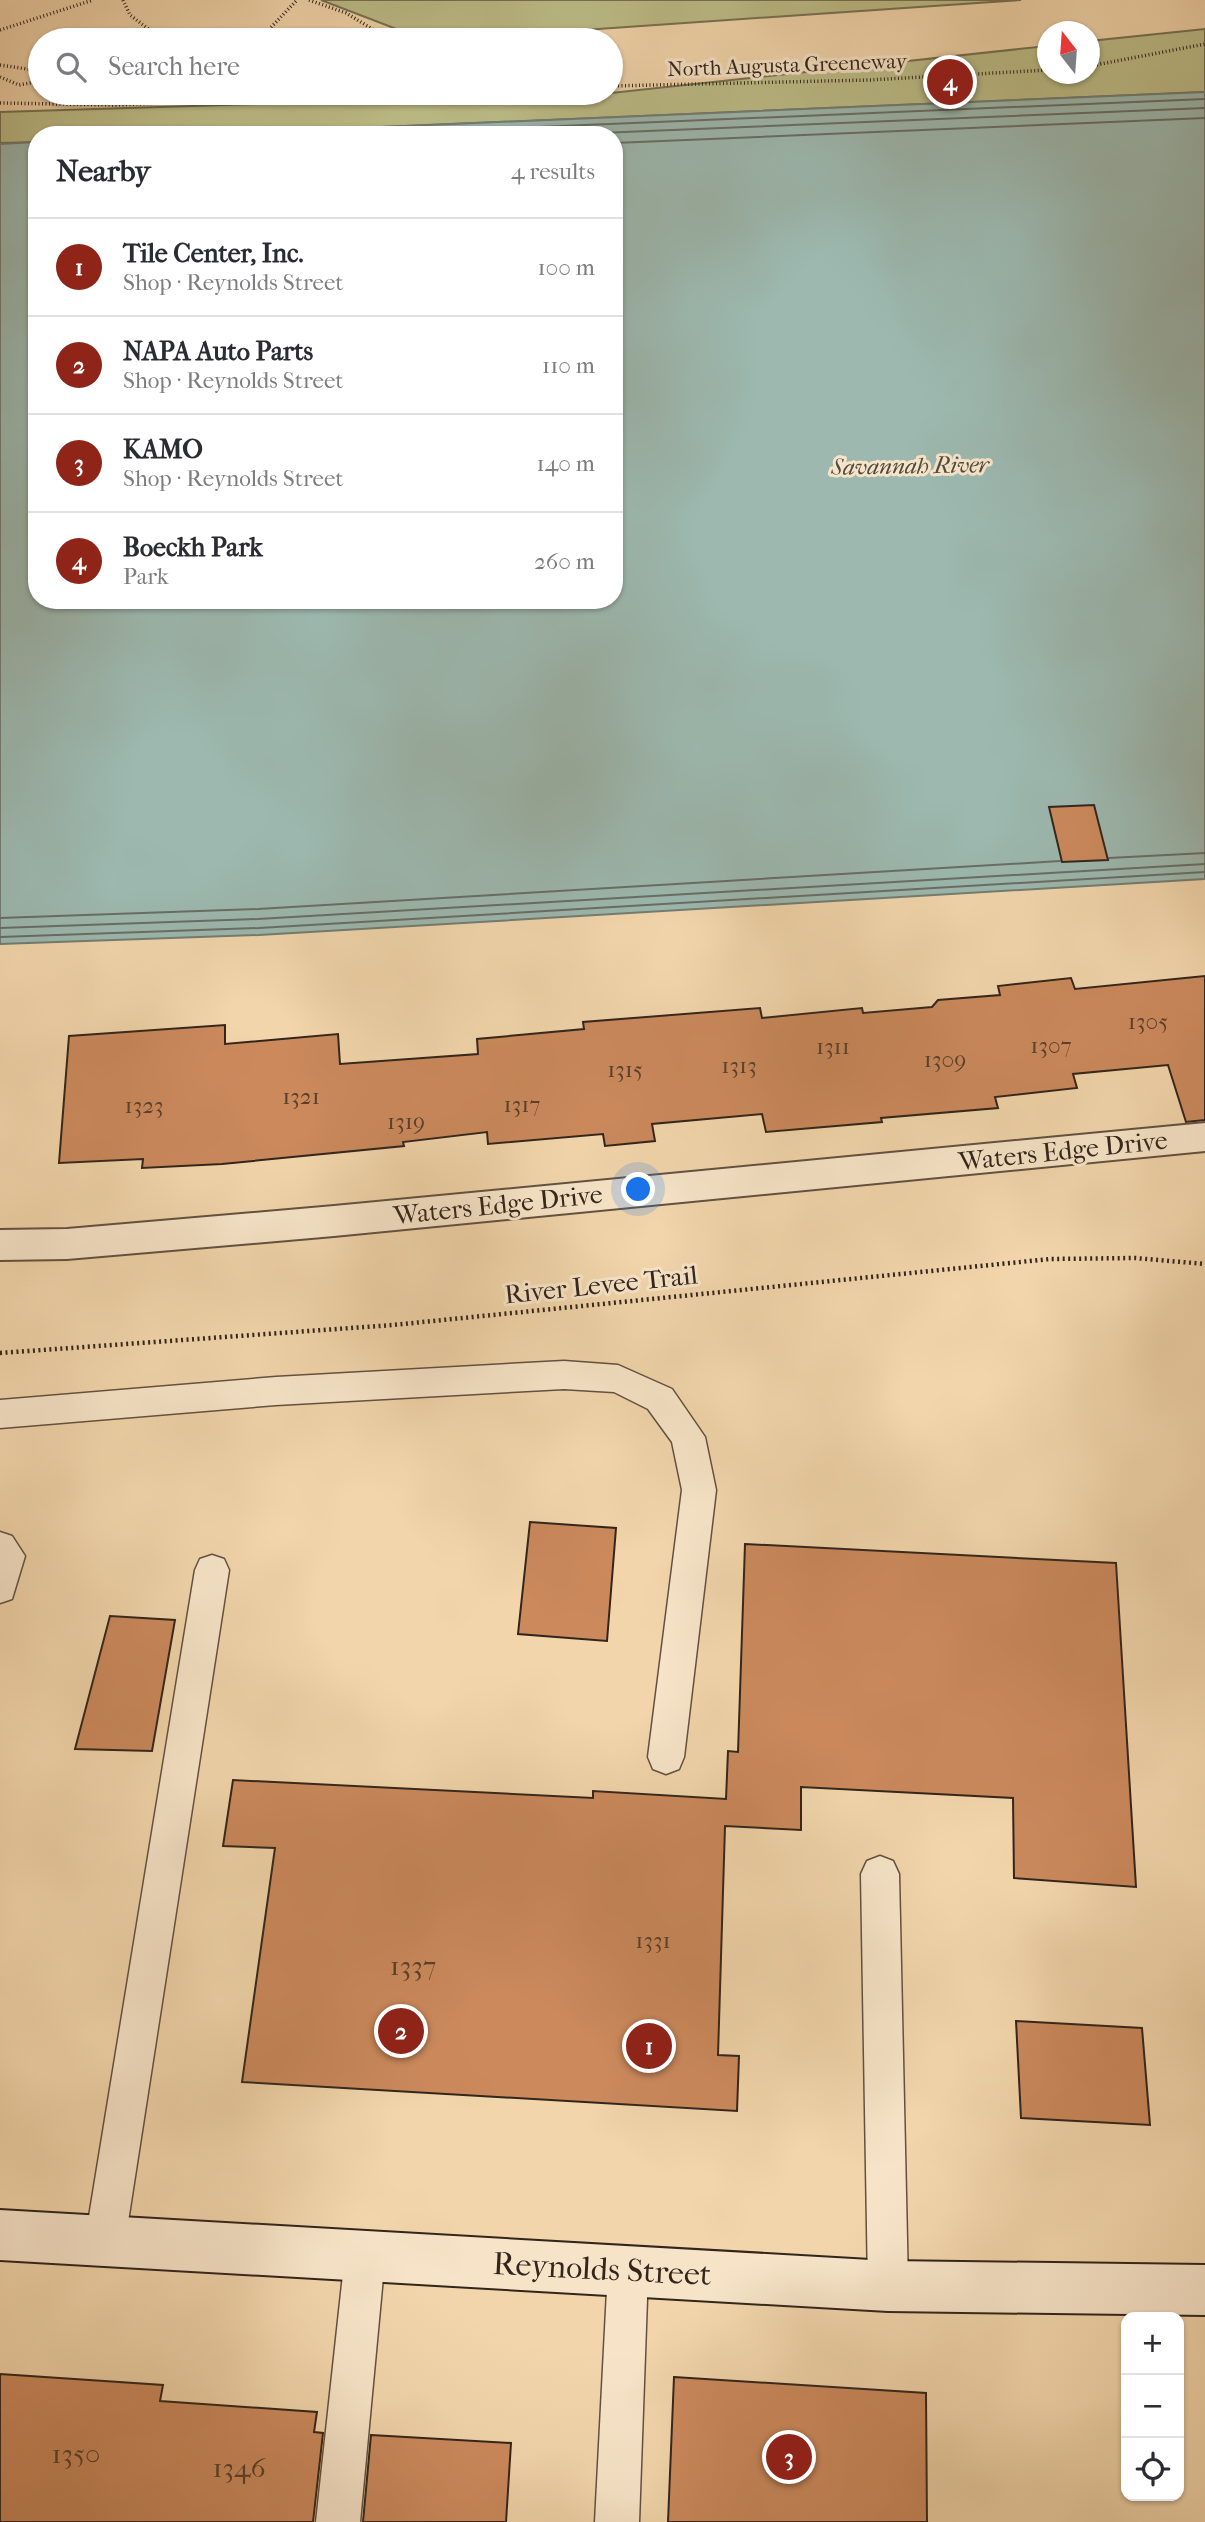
<!DOCTYPE html>
<html lang="en">
<head>
<meta charset="utf-8">
<style>
  body { margin:0; font-family:"IM FELL French Canon",serif; background:#f7f7f7; color:#2b2b33 }
  .controls { position:absolute; right:21px; bottom:21px; display:grid; overflow:hidden; border-radius:14px; box-shadow:0 2px 5px #0004 }
  .controls button { width:63px; height:63px; display:grid; place-items:center; padding:0; border:0; border-bottom:2px solid #e1e1e2; background:#fff; color:#2b2b33; font:35px sans-serif }
  .compass { position:absolute; left:1037px; top:21px; width:63px; height:63px; border-radius:50%; background:#fff; box-shadow:0 2px 5px #0004; rotate:343deg }
  .you { position:absolute; left:639px; top:1190px; width:24px; height:24px; margin:-18px; border:5px solid #fff; border-radius:50%; background:#1a73e8; box-shadow:0 0 0 10px #1a73e833 }
  .badge { display:grid; place-items:center; width:46px; height:46px; border-radius:50%; background:#8f2418; color:#fff; font-size:23px; font-weight:700 }
  .pin { position:absolute; translate:-50% -50%; border:4px solid #fff; box-shadow:0 2px 7px #0006 }
  .list { margin:0; padding:0; list-style:none }
  h2 { display:flex; justify-content:space-between; align-items:center; height:91px; margin:0; padding:0 28px; font-size:30px }
  h2 small { font-size:23px; font-weight:400; color:#7c7c81 }
  .list li { display:grid; grid-template-columns:46px 1fr auto; gap:21px; align-items:center; box-sizing:border-box; height:98px; padding:0 28px; border-top:2px solid #e1e1e2 }
  .list b { display:block; font-size:26px; white-space:nowrap }
  .list p { margin:0; font-size:23px; white-space:nowrap; color:#7c7c81 }
  .list em { font-size:23px; font-style:normal; color:#7c7c81 }
  .icon { flex:none; width:38px; height:38px; fill:none; stroke:currentColor; stroke-width:2; stroke-linecap:round; stroke-linejoin:round }
  .map { position:relative; flex:none; width:1205px; height:2522px; overflow:hidden }
  .search { position:absolute; background:#fff; box-shadow:0 2px 5px #0004; left:28px; top:28px; width:595px; height:77px; display:flex; align-items:center; gap:18px; box-sizing:border-box; padding:0 24px; border-radius:38px; color:#7c7c81; font-size:26px }
  .panel { position:absolute; background:#fff; box-shadow:0 2px 5px #0004; left:28px; top:126px; width:595px; height:483px; border-radius:28px }
  .map>svg:first-child { display:block }
  .green { fill:#bcbd88; stroke:#777152; stroke-width:2 }
  .water { fill:#9cb8af; stroke:#727d74; stroke-width:2 }
  .lines { fill:none; stroke-linecap:round; stroke-linejoin:round }
  .shore { stroke:#676e66; stroke-width:2 }
  .building { fill:#cb895c; stroke:#32251c; stroke-width:2 }
  .lane-casing { stroke:#625140; stroke-width:3 }
  .street-casing { stroke:#625140; stroke-width:4 }
  .secondary-casing { stroke:#32251c; stroke-width:4 }
  .path-far1 { stroke:#32251c; stroke-width:3.5; stroke-dasharray:1 2.5; stroke-linecap:butt }
  .path { stroke:#32251c; stroke-width:4.5; stroke-dasharray:2 3.5; stroke-linecap:butt }
  .lane { fill:#f7e4c8; fill-rule:evenodd }
  .street { fill:#f7e4c8; fill-rule:evenodd }
  .secondary { fill:#f7e4c8; fill-rule:evenodd }
  .labels { text-anchor:middle; dominant-baseline:central; stroke-width:6; stroke-linejoin:round; paint-order:stroke }
  .far-street-label { font-size:21px; fill:#32251c; stroke:#f7e4c8 }
  .far-water-label { font-size:23px; font-style:italic; fill:#4c4a41; stroke:#f7e4c8 }
  .number-label { font-size:23px; fill:#583e2c }
  .street-label { font-size:26px; fill:#32251c; stroke:#f7e4c8 }
  .near-number-label { font-size:28px; fill:#583e2c }
  .near-street-label { font-size:32px; fill:#32251c; stroke:#f7e4c8 }
</style>
</head>
<body>
<div class="map">
<svg width="1205" height="2522" viewBox="0 0 1205 2522">
  <rect width="100%" height="100%" fill="#f2d5ab"/>
  <filter id="stains"><feTurbulence type="fractalNoise" baseFrequency=".00286" numOctaves="4"/><feColorMatrix values="0 0 0 0 .2 0 0 0 0 .09 0 0 0 0 .02 0 0 0 .5 -.17"/></filter>
  <radialGradient id="worn" r=".72"><stop offset=".6" stop-color="#630" stop-opacity="0"/><stop offset="1" stop-color="#630" stop-opacity=".3"/></radialGradient>
  <!-- green -->
  <g class="green">
    <path d="M321,0h700l-584,40h-12z"/>
    <path d="M1205,29v63l-1011,43h-157v7l-37,1v-31l611,-19 436,-47 1,28h42v-33z"/>
  </g>
  <!-- water -->
  <path class="water" d="M1205,92v787l-946,56 -259,9v-800l37,-2v458h577v-465h-420z"/>
  <g class="lines">
    <!-- shore -->
    <g class="shore">
      <path d="M349,135l856,-36"/>
      <path d="M551,135l654,-27"/>
      <path d="M614,143l591,-25"/>
      <path d="M1109,858l96,-5"/>
      <path d="M0,918l258,-9 802,-48"/>
      <path d="M0,928l258,-9 947,-55"/>
      <path d="M0,937l259,-9 946,-56"/>
    </g>
  </g>
  <!-- building -->
  <g class="building">
    <path d="M1094,805l14,55 -46,2 -13,-55z"/>
    <path d="M1205,976v144l-19,2 -18,-57 -95,9 4,14 -82,9 3,11 -117,10 1,4 -116,10 -4,-18 -110,10 3,17 -50,5 -2,-12 -115,10 -1,-12 -84,10 1,4 -182,18 -80,4 1,-9 -84,4 10,-127 156,-11v19l113,-10 2,30 138,-10 -1,-15 107,-10 -1,-7 177,-14 2,10 100,-10 1,5 69,-6 6,-7 62,-5 -2,-9 73,-8 4,11z"/>
    <path d="M530,1522l86,6 -9,113 -89,-7z"/>
    <path d="M745,1544l371,19 20,324 -122,-9 -1,-80 -212,-11v43l-76,-4 -7,229 21,1 -2,55 -495,-29 33,-234 -52,-2 10,-66 360,18v-7l133,8 2,-48 10,1z"/>
    <path d="M110,1616l65,4 -23,131 -77,-2z"/>
    <path d="M1016,2021l126,7 8,97 -129,-7z"/>
    <path d="M0,2374l163,11 -3,16 157,11 -3,20 9,1 -10,89h-313z"/>
    <path d="M674,2377l252,16 1,129h-259z"/>
    <path d="M371,2435l140,8 -5,79h-143z"/>
  </g>
  <g class="lines">
    <defs>
      <g id="lane">
        <path d="M564,1361l54,4 54,24 33,48 11,53 -32,267 -5,12 -13,5 -13,-5 -5,-12 34,-267 -10,-48 -24,-33 -34,-17 -50,-3 -288,16 -276,23v-28l276,-23z"/>
        <path d="M0,1532l12,4 13,20 -13,43 -12,4z"/>
        <path d="M212,1555l12,4 5,11 -104,671 -6,14 -14,6 -14,-6 -6,-14 110,-671 5,-11z"/>
        <path d="M880,1856l13,5 6,13 9,412 -6,14 -14,6 -14,-6 -6,-14 -7,-412 6,-13z"/>
        <path d="M365,2236l14,6 6,14 -25,266h-44l29,-266 6,-14z"/>
        <path d="M628,2251l14,6 6,14 -9,251h-44l13,-251 6,-14z"/>
      </g>
      <path id="street" d="M1205,1123v28l-871,85 -267,23 -67,1v-30l67,-1 267,-23z"/>
      <path id="secondary" d="M0,2210l888,51 317,4v50l-317,-4 -888,-51z"/>
    </defs>
    <!-- lane casing -->
    <use href="#lane" class="lane-casing"/>
    <!-- street casing -->
    <use href="#street" class="street-casing"/>
    <!-- secondary casing -->
    <use href="#secondary" class="secondary-casing"/>
    <!-- path-far1 -->
    <g class="path-far1">
      <path d="M123,0l7,15 33,25"/>
      <path d="M309,0l37,13 44,27"/>
      <path d="M0,30l93,-30"/>
      <path d="M259,40l38,-40"/>
      <path d="M0,65l40,6"/>
      <path d="M1090,66l115,-22"/>
      <path d="M0,77l19,8 21,-4"/>
      <path d="M611,86l258,-6 179,-10"/>
      <path d="M0,103l116,2 270,-12"/>
    </g>
    <!-- path -->
    <path class="path" d="M0,1353l393,-28 657,-66 85,-1 70,6"/>
    <!-- lane -->
    <use href="#lane" class="lane"/>
    <!-- street -->
    <use href="#street" class="street"/>
    <!-- secondary -->
    <use href="#secondary" class="secondary"/>
  </g>
  <g class="labels">
    <!-- far-street labels -->
    <g class="far-street-label">
      <text transform="translate(787 65) rotate(-2)">North Augusta Greeneway</text>
    </g>
    <!-- far-water labels -->
    <g class="far-water-label">
      <text transform="translate(910 466) rotate(-1)">Savannah River</text>
    </g>
    <!-- number labels -->
    <g class="number-label">
      <text x="1148" y="1021">1305</text>
      <text x="1051" y="1045">1307</text>
      <text x="833" y="1046">1311</text>
      <text x="945" y="1059">1309</text>
      <text x="739" y="1065">1313</text>
      <text x="625" y="1069">1315</text>
      <text x="301" y="1096">1321</text>
      <text x="522" y="1104">1317</text>
      <text x="144" y="1105">1323</text>
      <text x="406" y="1121">1319</text>
      <text x="653" y="1940">1331</text>
    </g>
    <!-- street labels -->
    <g class="street-label">
      <text transform="translate(1063 1151) rotate(-6)">Waters Edge Drive</text>
      <text transform="translate(498 1205) rotate(-6)">Waters Edge Drive</text>
      <text transform="translate(601 1285) rotate(-6)">River Levee Trail</text>
    </g>
    <!-- near-number labels -->
    <g class="near-number-label">
      <text x="413" y="1965">1337</text>
      <text x="76" y="2453">1350</text>
      <text x="239" y="2467">1346</text>
    </g>
    <!-- near-street labels -->
    <g class="near-street-label">
      <text transform="translate(602 2269) rotate(3)">Reynolds Street</text>
    </g>
  </g>
  <rect width="100%" height="100%" filter="url(#stains)"/>
  <rect width="100%" height="100%" fill="url(#worn)"/>
</svg>
<div class="controls">
<button>+</button>
<button>−</button>
<button><svg class="icon" aria-label="locate" viewBox="0 0 24 24"><circle cx="12" cy="12" r="6"/><path d="M12 2v4M12 18v4M2 12h4M18 12h4"/></svg></button>
</div>
<svg class="compass" viewBox="-18 -18 36 36"><path d="M0-13l5 13h-10z" fill="#e53935"/><path d="M0 13l5-13h-10z" fill="#7c7c81"/></svg>
<div class="you"></div>
<div class="pin badge" style="left:649px;top:2046px">1</div>
<div class="pin badge" style="left:401px;top:2031px">2</div>
<div class="pin badge" style="left:789px;top:2457px">3</div>
<div class="pin badge" style="left:950px;top:82px">4</div>
<div class="search"><svg class="icon" aria-label="search" viewBox="0 0 24 24"><circle cx="10" cy="10" r="6"/><path d="M15 15l6 6"/></svg>Search here</div>
<section class="panel">
<h2>Nearby<small>4 results</small></h2>
<ul class="list">
<li><span class="badge">1</span><div><b>Tile Center, Inc.</b><p>Shop · Reynolds Street</p></div><em>100 m</em></li>
<li><span class="badge">2</span><div><b>NAPA Auto Parts</b><p>Shop · Reynolds Street</p></div><em>110 m</em></li>
<li><span class="badge">3</span><div><b>KAMO</b><p>Shop · Reynolds Street</p></div><em>140 m</em></li>
<li><span class="badge">4</span><div><b>Boeckh Park</b><p>Park</p></div><em>260 m</em></li>
</ul>
</section>
</div>
</body>
</html>
